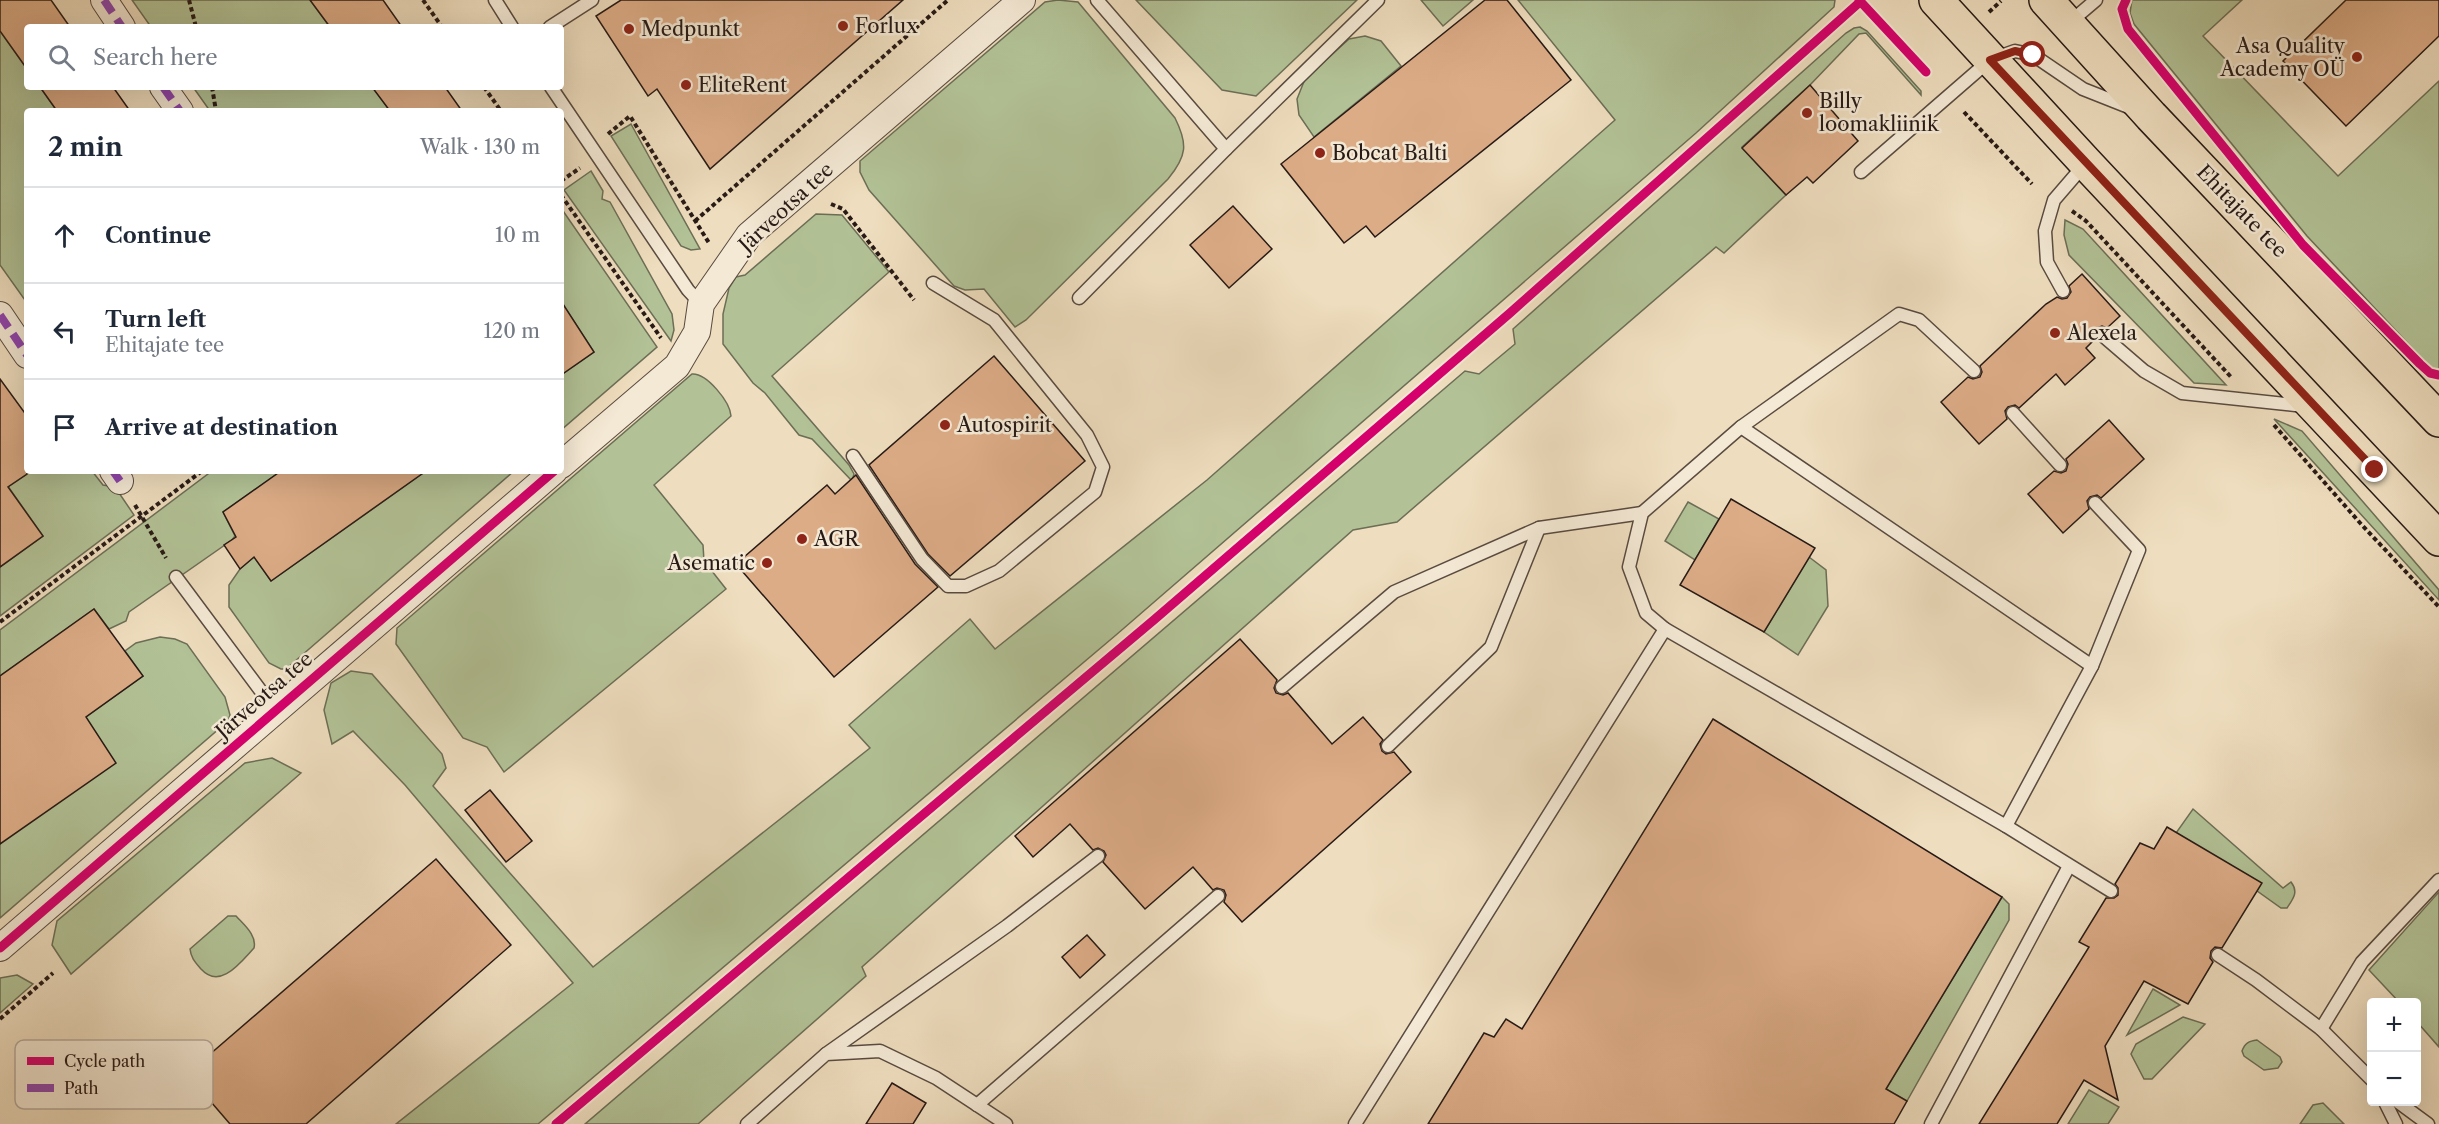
<!DOCTYPE html>
<html lang="en">
<head>
<meta charset="utf-8">
<style>
  body { margin:0; font-family:"Libre Caslon Text",serif; background:#f2f2f3; color:#1f2937 }
  .controls { position:absolute; right:18px; bottom:18px; display:grid; overflow:hidden; border-radius:6px; box-shadow:0 6px 24px #0002 }
  .controls button { width:54px; height:54px; display:grid; place-items:center; padding:0; border:0; border-bottom:2px solid #e0e1e3; background:#fff; color:#1f2937; font:30px sans-serif }
  .stop { position:absolute; width:18px; height:18px; margin:-14px; border:4px solid #8f2418; border-radius:50%; background:#fff }
  .stop.end { background:#8f2418; border-color:#fff; box-shadow:0 2px 6px #0008 }
  .list { margin:0; padding:0; list-style:none }
  h2 { display:flex; justify-content:space-between; align-items:center; height:78px; margin:0; padding:0 24px; font-size:26px }
  h2 small { font-size:20px; font-weight:400; color:#747a83 }
  .list li { display:grid; grid-template-columns:39px 1fr auto; gap:18px; align-items:center; box-sizing:border-box; height:96px; padding:0 24px; border-top:2px solid #e0e1e3 }
  .list b { display:block; font-size:22px; white-space:nowrap }
  .list p { margin:0; font-size:20px; white-space:nowrap; color:#747a83 }
  .list em { font-size:20px; font-style:normal; color:#747a83 }
  .icon { flex:none; width:33px; height:33px; fill:none; stroke:currentColor; stroke-width:2; stroke-linecap:round; stroke-linejoin:round }
  .map { position:relative; flex:none; width:2439px; height:1124px; overflow:hidden }
  .search { position:absolute; background:#fff; box-shadow:0 6px 24px #0002; left:24px; top:24px; width:540px; height:66px; display:flex; align-items:center; gap:15px; box-sizing:border-box; padding:0 21px; border-radius:6px; color:#747a83; font-size:22px }
  .panel { position:absolute; background:#fff; box-shadow:0 6px 24px #0002; left:24px; top:108px; width:540px; height:366px; border-radius:6px }
  .map>svg:first-child { display:block }
  .green { fill:#b2c296; stroke:#6c6e56; stroke-width:1.5 }
  .building { fill:#dcac87; stroke:#271a16; stroke-width:1.5 }
  .lines { fill:none; stroke-linecap:round; stroke-linejoin:round }
  .service-casing { stroke:#594b40; stroke-width:15 }
  .minor-casing { stroke:#594b40; stroke-width:28 }
  .primary-casing { stroke:#271a16; stroke-width:36 }
  .path { stroke:#271a16; stroke-width:4; stroke-dasharray:4.5 3; stroke-linecap:butt }
  .service { stroke:#f4e9d5; stroke-width:12 }
  .minor { stroke:#f4e9d5; stroke-width:26 }
  .primary { stroke:#eeddbe; stroke-width:33 }
  .quiet { stroke:#8e44ad; stroke-width:8; stroke-dasharray:15 8; stroke-linecap:butt }
  .cycleway-casing { stroke:#f4e9d5; stroke-width:13 }
  .cycleway { stroke:#d6006c; stroke-width:9 }
  .route { stroke:#8f2418; stroke-width:8 }
  .poi-dot { fill:#8f2418; stroke:#f4e9d5; stroke-width:2 }
  .labels { text-anchor:middle; dominant-baseline:central; stroke-width:5; stroke-linejoin:round; paint-order:stroke }
  .poi-label { font-size:20px; fill:#271a16; stroke:#f4e9d5; text-anchor:start }
  .street-label { font-size:20px; fill:#271a16; stroke:#f4e9d5 }
  .key { fill:#f4e9d5; stroke:#b6ab9c; stroke-width:1.5 }
  .key-label { font-size:16px; fill:#271a16 }
</style>
</head>
<body>
<div class="map">
<svg width="2439" height="1124" viewBox="0 0 2439 1124">
  <rect width="100%" height="100%" fill="#eeddbe"/>
  <filter id="stains"><feTurbulence type="fractalNoise" baseFrequency=".00333" numOctaves="4"/><feColorMatrix values="0 0 0 0 .2 0 0 0 0 .09 0 0 0 0 .02 0 0 0 .5 -.17"/></filter>
  <radialGradient id="worn" r=".72"><stop offset=".6" stop-color="#630" stop-opacity="0"/><stop offset="1" stop-color="#630" stop-opacity=".3"/></radialGradient>
  <!-- green -->
  <g class="green">
    <path d="M132,0h178l20,27h-179z"/>
    <path d="M1058,0l20,2 97,116c13,26 12,38 -7,61l-142,141 -11,7 -31,-38 -19,1 -11,-4 -85,-96 -9,-18v-11l185,-159z"/>
    <path d="M1136,0h221l-101,96 -34,-6z"/>
    <path d="M1421,0h52l-30,26z"/>
    <path d="M1518,0h317l-1,7 -138,126 -580,502 -578,489h-142l177,-141 -168,-198 -52,-54 -21,13 -8,-34 7,-27 20,-12 21,3 70,80 4,14 -13,18 160,181 277,-219 -21,-23 121,-106 25,30 212,-169 408,-360z"/>
    <path d="M2132,0h110l-39,36 135,140 101,-95v289l-7,-1 -125,-133 -173,-212 -4,-11z"/>
    <path d="M1860,27l7,4 54,60v4l-55,-62 -7,1 -49,51 -68,62 44,48 -62,58 -8,-6 -319,275 -44,8 -491,437 4,9 -168,148h-113l880,-753 14,3 36,-30 -2,-15 333,-296 8,-5z"/>
    <path d="M0,31l27,38v18h13l17,24h-30v192l-27,-38z"/>
    <path d="M1365,36l16,5 20,25 -87,71 -15,-22 -2,-16 8,-20 44,-40z"/>
    <path d="M193,87h180l17,24h-180z"/>
    <path d="M631,124l69,125 -9,1 -10,-4 -70,-110z"/>
    <path d="M591,171l12,20 -1,8 8,3 62,112 2,16 -3,11 -107,-151z"/>
    <path d="M561,208l96,139 -96,83v-55l33,-23 -33,-50z"/>
    <path d="M816,214l26,1 47,57 -117,104 77,89 5,9 -2,7 -40,-42 -13,-4 -34,-42 -12,-10 -30,-39v-30l6,-26 7,-11 9,-2z"/>
    <path d="M2065,220l18,9 143,156 -32,-2 -125,-128 -5,-20z"/>
    <path d="M692,374c15,-1 38,28 39,42l-77,69 49,60 1,16 22,28 -222,183 -17,-25 -24,-9 -67,-94 1,-16z"/>
    <path d="M2274,419l28,12 137,159v10z"/>
    <path d="M31,471h61l11,14 12,2 19,28 -134,101v-49l43,-31 -43,-61 9,11z"/>
    <path d="M212,471h69l-58,41 12,24 -3,4 -103,72 -3,9 -17,8 -15,-20 -94,67v-46z"/>
    <path d="M426,471h88l-228,198h-5l-12,-6 -40,-56v-22l11,-16 14,-12 17,24z"/>
    <path d="M1688,502l31,17 -24,41 -30,-19z"/>
    <path d="M1809,557l17,13 2,36 -30,49 -34,-23z"/>
    <path d="M160,637l15,2 12,5 38,53 5,18 -2,6 -228,197v-74l86,-127 57,-41 -18,-25 11,-8z"/>
    <path d="M272,758l29,15 -230,201 -19,-29 5,-24 188,-158z"/>
    <path d="M2193,809l90,79 8,-6c8,10 2,17 -4,26h-6l-105,-75z"/>
    <path d="M2439,892v155l-22,-25 -1,-20h-17l-30,-32z"/>
    <path d="M2002,897l7,7v16l-102,181 -21,-12z"/>
    <path d="M228,916h8c8,9 21,19 18,32 -14,15 -34,42 -53,21 -6,-7 -10,-11 -11,-20z"/>
    <path d="M17,975l16,9 -33,29v-35z"/>
    <path d="M2153,989l27,16 -53,30z"/>
    <path d="M2183,1017l22,7 -53,55h-8l-13,-25 5,-10z"/>
    <path d="M2257,1040l23,17 2,5 -4,6 -14,2 -20,-14 -2,-5c3,-8 7,-10 15,-11z"/>
    <path d="M2089,1090l30,17 -11,17h-40z"/>
    <path d="M2323,1103l21,21h-44l13,-19z"/>
  </g>
  <!-- building -->
  <g class="building">
    <path d="M0,0h51l19,27h-43v42l-27,-38z"/>
    <path d="M310,0h73l19,27h-72z"/>
    <path d="M621,0h282l-193,169 -53,-80 -9,7 -52,-80z"/>
    <path d="M1485,0h22l64,80 -196,157 -9,-11 -22,17 -63,-79z"/>
    <path d="M2346,0h93v36l-93,90 -63,-65z"/>
    <path d="M1810,85l48,56 -45,42 -6,-6 -21,18 -44,-47z"/>
    <path d="M40,87h73l17,24h-73z"/>
    <path d="M372,87h73l17,24h-72z"/>
    <path d="M1233,206l39,43 -43,39 -39,-43z"/>
    <path d="M2082,274l38,42 -13,12 -5,-2 -8,3 -1,4 2,6 -9,9 9,10 -30,27 -9,-11 -37,34 -4,-3 -7,2 -3,4 2,8 -28,25 -38,-42 27,-25 5,2 7,-2 2,-5 -2,-6 66,-62 11,-7 5,2 5,-1 4,-6 -2,-6z"/>
    <path d="M561,301l33,51 -33,23z"/>
    <path d="M994,356l91,105 -135,115 -22,-22 -59,-89z"/>
    <path d="M0,379l27,37v58l-19,13 35,49 -43,31z"/>
    <path d="M2109,420l35,39 -43,39 -4,-3 -7,2 -3,4 2,8 -26,24 -35,-39 26,-23 7,2 5,-2 2,-7 -2,-5z"/>
    <path d="M281,471h145l-155,110 -17,-24 -14,12 -16,-24 12,-8 -13,-25z"/>
    <path d="M856,475l59,89 23,23 -104,90 -98,-113 91,-79 8,9z"/>
    <path d="M1731,499l84,49 -51,84 -84,-47z"/>
    <path d="M94,609l49,67 -57,41 30,46 -116,81v-168z"/>
    <path d="M1240,639l37,41 -3,8 2,5 7,2 5,-2 44,51 31,-27 20,23 -3,4 2,7 4,3 8,-2 17,20 -169,150 -18,-20 2,-7 -2,-5 -7,-2 -4,2 -20,-23 -48,42 -42,-47 3,-7 -2,-4 -6,-3 -5,2 -23,-26 -37,33 -18,-21z"/>
    <path d="M1713,719l289,178 -116,192 21,12 -13,23h-466l56,-91 10,4 12,-18 16,10z"/>
    <path d="M490,790l42,51 -26,21 -41,-52z"/>
    <path d="M2167,827l95,56 -40,65 -7,-1 -4,4 -1,7 3,4 -25,42 -44,-23 -39,65 13,54 -34,-20 -27,44h-78l110,-177 -10,-5 27,-44h8l4,-3v-7l-3,-4 25,-41 14,6z"/>
    <path d="M436,859l75,86 -205,179h-76l-43,-50z"/>
    <path d="M1087,935l18,20 -25,23 -18,-21z"/>
    <path d="M892,1083l34,20 -13,21h-47z"/>
  </g>
  <g class="lines">
    <defs>
      <g id="service">
        <path d="M495,0l17,27"/>
        <path d="M1097,0l129,149"/>
        <path d="M2069,23l27,-23"/>
        <path d="M550,27l42,-27"/>
        <path d="M551,87l137,203 13,14"/>
        <path d="M1861,172l129,-112 25,-9 18,4 50,34 48,19"/>
        <path d="M2063,291l-16,-29 -2,-31 9,-31 31,-36"/>
        <path d="M1079,298l147,-149 152,-149"/>
        <path d="M2101,334l43,37 38,22 122,13"/>
        <path d="M2013,413l47,52"/>
        <path d="M1741,427l158,-113 20,6 55,51"/>
        <path d="M853,456l69,103 26,27h18l33,-15 96,-79 8,-25 -16,-32 -93,-115 -61,-37"/>
        <path d="M176,577l99,133"/>
        <path d="M1665,629l-19,-16 -17,-46 13,-54 99,-86 351,239 -86,160"/>
        <path d="M2092,666l47,-116 -44,-47"/>
        <path d="M1282,687l112,-95 145,-64 103,-15"/>
        <path d="M1388,746l103,-99 48,-119"/>
        <path d="M2218,955l38,25 65,49 51,51"/>
        <path d="M2321,1029l41,-67 77,-82"/>
        <path d="M826,1054l181,-128 91,-70"/>
        <path d="M2385,1102l11,22"/>
        <path d="M2398,1102l30,22"/>
        <path d="M977,1105l241,-209"/>
        <path d="M747,1124l79,-70 54,-3 56,27 70,46"/>
        <path d="M1355,1124l310,-495 341,197 105,65"/>
        <path d="M1931,1124l138,-258"/>
      </g>
      <g id="minor">
        <path d="M104,0l18,27"/>
        <path d="M163,87l17,24"/>
        <path d="M0,315l27,40"/>
        <path d="M561,465l116,-99 20,-34 4,-28 48,-69 273,-235"/>
        <path d="M113,471l7,10"/>
        <path d="M0,948l554,-477"/>
      </g>
      <g id="primary">
        <path d="M1936,0l150,163 353,376"/>
        <path d="M2046,0l105,116 288,304"/>
      </g>
    </defs>
    <!-- service casing -->
    <use href="#service" class="service-casing"/>
    <!-- minor casing -->
    <use href="#minor" class="minor-casing"/>
    <!-- primary casing -->
    <use href="#primary" class="primary-casing"/>
    <!-- path -->
    <g class="path">
      <path d="M189,0l7,27"/>
      <path d="M423,0l19,27"/>
      <path d="M1989,12l12,-11"/>
      <path d="M212,87l4,24"/>
      <path d="M484,87l17,24"/>
      <path d="M1964,112l68,72"/>
      <path d="M608,134l22,-18 79,127"/>
      <path d="M561,181l19,-13"/>
      <path d="M561,195l100,143"/>
      <path d="M831,204l12,5 71,91"/>
      <path d="M2072,211l14,10 145,156"/>
      <path d="M695,221l253,-221"/>
      <path d="M2274,425l87,99 78,83"/>
      <path d="M135,505l31,53"/>
      <path d="M0,622l202,-151"/>
      <path d="M0,1019l53,-46"/>
    </g>
    <!-- service -->
    <use href="#service" class="service"/>
    <!-- minor -->
    <use href="#minor" class="minor"/>
    <!-- primary -->
    <use href="#primary" class="primary"/>
    <!-- quiet -->
    <g class="quiet">
      <path d="M104,0l18,27"/>
      <path d="M163,87l17,24"/>
      <path d="M0,315l27,40"/>
      <path d="M113,471l7,10"/>
    </g>
    <defs>
      <g id="cycleway">
        <path d="M1859,0l67,72"/>
        <path d="M2126,0l-4,9 6,20 175,216 117,119 10,9 9,2"/>
        <path d="M0,948l554,-477"/>
        <path d="M556,1124l599,-505 355,-306 350,-311"/>
      </g>
    </defs>
    <!-- cycleway casing -->
    <use href="#cycleway" class="cycleway-casing"/>
    <!-- cycleway -->
    <use href="#cycleway" class="cycleway"/>
  </g>
  <g class="lines">
    <!-- route -->
    <path class="route" d="M2033,55l-18,-4 -25,9 385,410"/>
  </g>
  <!-- markers -->
  <g class="poi-dot">
    <circle cx="843" cy="26" r="6"/>
    <circle cx="629" cy="29" r="6"/>
    <circle cx="2357" cy="57" r="6"/>
    <circle cx="686" cy="85" r="6"/>
    <circle cx="1807" cy="113" r="6"/>
    <circle cx="1320" cy="153" r="6"/>
    <circle cx="2055" cy="333" r="6"/>
    <circle cx="945" cy="425" r="6"/>
    <circle cx="802" cy="539" r="6"/>
    <circle cx="767" cy="563" r="6"/>
  </g>
  <g class="labels">
    <!-- poi labels -->
    <g class="poi-label">
      <text x="855" y="26">Forlux</text>
      <text x="641" y="29">Medpunkt</text>
      <text x="2345" y="46" text-anchor="end">Asa Quality<tspan x="2345" dy="23">Academy OÜ</tspan></text>
      <text x="698" y="85">EliteRent</text>
      <text x="1819" y="101">Billy<tspan x="1819" dy="23">loomakliinik</tspan></text>
      <text x="1332" y="153">Bobcat Balti</text>
      <text x="2067" y="333">Alexela</text>
      <text x="957" y="425">Autospirit</text>
      <text x="814" y="539">AGR</text>
      <text x="755" y="563" text-anchor="end">Asematic</text>
    </g>
    <!-- street labels -->
    <g class="street-label">
      <text transform="translate(786 207) rotate(-43)">Järveotsa tee</text>
      <text transform="translate(2242 211) rotate(46)">Ehitajate tee</text>
      <text transform="translate(264 695) rotate(-41)">Järveotsa tee</text>
    </g>
  </g>
  <!-- legend -->
  <rect x="15" y="1040" width="198" height="69" rx="9" class="key"/>
  <rect x="27" y="1057" width="27" height="8" fill="#d6006c"/>
  <rect x="27" y="1084" width="27" height="8" fill="#8e44ad"/>
  <g class="key-label">
    <text x="64" y="1067">Cycle path</text>
    <text x="64" y="1094">Path</text>
  </g>
  <rect width="100%" height="100%" filter="url(#stains)"/>
  <rect width="100%" height="100%" fill="url(#worn)"/>
</svg>
<div class="controls">
<button>+</button>
<button>−</button>
</div>
<div class="stop" style="left:2033px;top:55px"></div>
<div class="stop end" style="left:2375px;top:470px"></div>
<div class="search"><svg class="icon" aria-label="search" viewBox="0 0 24 24"><circle cx="10" cy="10" r="6"/><path d="M15 15l6 6"/></svg>Search here</div>
<section class="panel">
<h2>2 min<small>Walk · 130 m</small></h2>
<ul class="list">
<li><svg class="icon" aria-label="ahead" viewBox="0 0 24 24"><path d="M12 20V5M6 11l6-6 6 6"/></svg><div><b>Continue</b></div><em>10 m</em></li>
<li><svg class="icon" aria-label="left" viewBox="0 0 24 24"><path d="M17 20v-9H6M10 6l-5 5 5 5"/></svg><div><b>Turn left</b><p>Ehitajate tee</p></div><em>120 m</em></li>
<li><svg class="icon" aria-label="arrive" viewBox="0 0 24 24"><path d="M6 21V4h12l-3 4 3 4H6"/></svg><div><b>Arrive at destination</b></div></li>
</ul>
</section>
</div>
</body>
</html>
